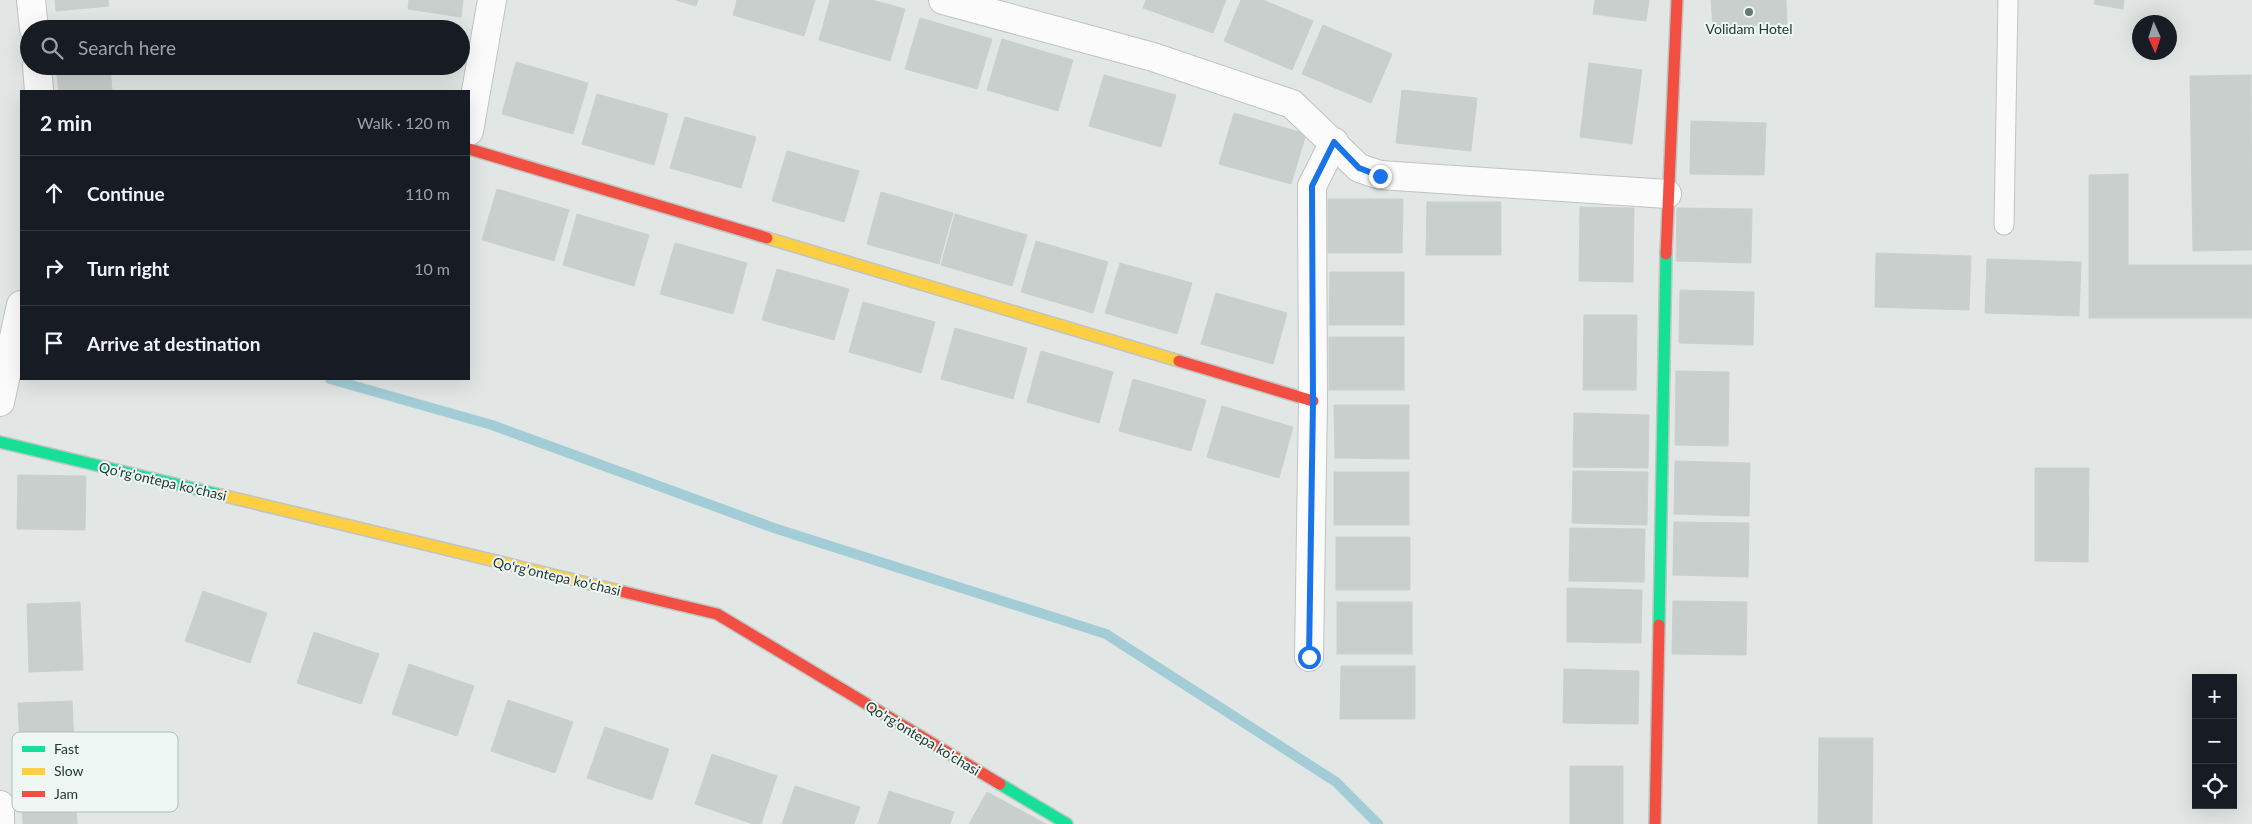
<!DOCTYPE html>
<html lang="en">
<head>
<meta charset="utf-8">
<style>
  body { margin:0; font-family:Lato,sans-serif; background:#20242c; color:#f1f3f6 }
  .controls { position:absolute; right:15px; bottom:15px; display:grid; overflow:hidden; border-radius:0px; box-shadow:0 5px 20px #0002 }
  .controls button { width:45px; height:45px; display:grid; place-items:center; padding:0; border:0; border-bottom:1px solid #363941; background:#171b24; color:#f1f3f6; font:25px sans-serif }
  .compass { position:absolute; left:2132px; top:15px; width:45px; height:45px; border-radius:50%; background:#171b24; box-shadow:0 5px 20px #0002; rotate:177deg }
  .stop { position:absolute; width:15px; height:15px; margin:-11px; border:4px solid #1a73e8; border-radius:50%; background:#fff }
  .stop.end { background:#1a73e8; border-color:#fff; box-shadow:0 1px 5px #0008 }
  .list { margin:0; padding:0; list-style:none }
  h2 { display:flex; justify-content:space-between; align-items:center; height:65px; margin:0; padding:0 20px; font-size:21px }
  h2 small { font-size:16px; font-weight:400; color:#9ea1a6 }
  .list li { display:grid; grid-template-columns:32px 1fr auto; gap:15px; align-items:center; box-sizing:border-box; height:75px; padding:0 20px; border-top:1px solid #363941 }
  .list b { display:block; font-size:19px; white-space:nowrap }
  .list em { font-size:16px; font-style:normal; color:#9ea1a6 }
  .icon { flex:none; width:28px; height:28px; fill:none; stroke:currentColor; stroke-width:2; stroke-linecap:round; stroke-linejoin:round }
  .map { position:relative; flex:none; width:2252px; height:824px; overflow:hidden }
  .search { position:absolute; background:#171b24; box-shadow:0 5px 20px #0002; left:20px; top:20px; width:450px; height:55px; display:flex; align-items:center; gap:12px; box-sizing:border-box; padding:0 18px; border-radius:28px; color:#9ea1a6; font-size:19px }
  .panel { position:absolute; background:#171b24; box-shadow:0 5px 20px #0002; left:20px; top:90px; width:450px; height:290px; border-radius:0px }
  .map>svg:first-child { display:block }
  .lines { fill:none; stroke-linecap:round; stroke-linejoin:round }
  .stream { stroke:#a2cdd6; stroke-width:10 }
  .building { fill:#c9cfcd; stroke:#cbd0ce }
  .lane-casing { stroke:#bfc4c2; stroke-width:21 }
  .street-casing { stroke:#bfc4c2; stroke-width:30 }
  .fast-casing { stroke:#bec5c2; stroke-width:14 }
  .slow-casing { stroke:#bec5c2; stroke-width:14 }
  .jam-casing { stroke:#bec5c2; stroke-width:14 }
  .lane { stroke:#fbfbfb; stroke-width:19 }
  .street { stroke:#fbfbfb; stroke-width:28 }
  .fast { stroke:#16e098; stroke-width:11 }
  .slow { stroke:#ffcf43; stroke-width:11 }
  .jam { stroke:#f24e42; stroke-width:11 }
  .route { stroke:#1a73e8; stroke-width:6 }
  .poi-dot { fill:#647772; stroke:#eff7f4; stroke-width:2 }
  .labels { text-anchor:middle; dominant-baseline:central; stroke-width:4; stroke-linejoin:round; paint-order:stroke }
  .poi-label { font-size:14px; fill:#203a34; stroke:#eff7f4 }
  .street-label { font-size:14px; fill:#203a34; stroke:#eff7f4 }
  .key { fill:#eff7f4; stroke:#b1beba; stroke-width:1 }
  .key-label { font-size:14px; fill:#203a34 }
</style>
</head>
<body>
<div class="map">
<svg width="2252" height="824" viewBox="0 0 2252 824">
  <rect width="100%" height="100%" fill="#e2e7e5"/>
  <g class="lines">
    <!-- stream -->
    <path class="stream" d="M330,379l162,46 282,103 332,106 230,148 42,42"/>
  </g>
  <!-- building -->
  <g class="building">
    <path d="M55,0h53l1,6 -53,5z"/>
    <path d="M409,0h54l-2,17 -53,-8z"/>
    <path d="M676,0h22l-2,6z"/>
    <path d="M737,0h78l-11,36 -71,-21z"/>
    <path d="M830,0h42l33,9 -15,52 -71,-21z"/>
    <path d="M1146,0h80l-13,33 -70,-25z"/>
    <path d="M1241,0h22l50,21 -21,49 -68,-29z"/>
    <path d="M1595,0h54l-3,21 -53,-7z"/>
    <path d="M1711,0h75l1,24 -74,3z"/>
    <path d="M2095,0h29l-1,9 -29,-5z"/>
    <path d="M920,18l72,21 -15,50 -72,-20z"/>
    <path d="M1323,25l69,29 -21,49 -69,-29z"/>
    <path d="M1002,39l71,21 -15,51 -71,-21z"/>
    <path d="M516,62l72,21 -15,51 -71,-20z"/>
    <path d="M1589,63l53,7 -10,74 -52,-7z"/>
    <path d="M56,66h54l2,25h-53z"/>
    <path d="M1104,75l72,20 -15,52 -72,-21z"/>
    <path d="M2251,75l1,175 -59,1 -3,-175z"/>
    <path d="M1402,90l75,8 -6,53 -75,-8z"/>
    <path d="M597,94l71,20 -14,51 -72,-21z"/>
    <path d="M1234,113l72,21 -15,50 -72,-20z"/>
    <path d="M685,117l71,20 -15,51 -71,-20z"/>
    <path d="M1691,121l75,2 -2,52 -74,-1z"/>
    <path d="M787,151l72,20 -15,51 -72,-21z"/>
    <path d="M2128,174v91h124v53h-163v-143z"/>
    <path d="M497,189l72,21 -15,51 -72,-21z"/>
    <path d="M881,192l72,21 -14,51 -72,-20z"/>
    <path d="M1328,199h75l-1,54h-74z"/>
    <path d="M1427,202h74v53h-75z"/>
    <path d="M1580,207l54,1 -1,74 -54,-1z"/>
    <path d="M1677,208l75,1 -1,54 -75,-2z"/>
    <path d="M577,214l72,21 -15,51 -71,-21z"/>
    <path d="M955,214l72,21 -15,51 -71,-21z"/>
    <path d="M1036,241l72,21 -15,51 -72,-21z"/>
    <path d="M675,243l72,20 -14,51 -73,-20z"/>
    <path d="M1876,253l95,3 -2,54 -94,-3z"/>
    <path d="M1987,259l94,3 -2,54 -94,-3z"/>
    <path d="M1120,263l72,20 -15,51 -72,-21z"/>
    <path d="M777,269l72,20 -15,51 -72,-20z"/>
    <path d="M1330,272h74v53h-75z"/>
    <path d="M1680,290l74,2 -1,53 -74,-2z"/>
    <path d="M1216,293l71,20 -14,51 -72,-20z"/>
    <path d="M863,302l72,20 -14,51 -72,-21z"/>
    <path d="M1584,315h53l-1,75h-53z"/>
    <path d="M955,328l72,20 -14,51 -72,-20z"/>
    <rect x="1329" y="337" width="75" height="53"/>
    <path d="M1041,351l72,21 -14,51 -72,-21z"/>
    <path d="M1676,371l53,1 -1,74 -53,-1z"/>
    <path d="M1133,379l73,21 -15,51 -72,-20z"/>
    <path d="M1334,405h75v54l-74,-1z"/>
    <path d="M1222,406l71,21 -14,51 -72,-21z"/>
    <path d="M1574,413l75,2 -1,53 -75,-1z"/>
    <path d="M1675,461l75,2 -1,53 -75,-2z"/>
    <path d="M2035,468h54l-1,94 -53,-1z"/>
    <path d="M1573,471l75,1 -1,53 -75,-2z"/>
    <rect x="1334" y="472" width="75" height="53"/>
    <path d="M18,475l68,1 -1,54 -68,-1z"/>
    <path d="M1674,522l75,1 -1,54 -75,-2z"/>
    <path d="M1570,528l75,1 -1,53 -75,-1z"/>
    <rect x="1336" y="537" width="74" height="53"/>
    <path d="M1567,588l75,2 -1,53 -74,-1z"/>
    <path d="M203,591l64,22 -17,50 -65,-22z"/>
    <path d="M1673,601l74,1 -1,53 -74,-1z"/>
    <path d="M80,602l3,68 -54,2 -2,-68z"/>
    <rect x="1337" y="602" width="75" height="52"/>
    <path d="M314,632l65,22 -18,50 -64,-21z"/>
    <path d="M409,664l65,22 -17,50 -65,-22z"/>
    <path d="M1341,666h74v53h-75z"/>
    <path d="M1564,669l75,2 -1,53 -75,-1z"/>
    <path d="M508,700l65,22 -18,51 -64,-22z"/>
    <path d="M72,701l3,67 -54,3 -3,-68z"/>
    <path d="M605,727l64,22 -17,51 -65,-22z"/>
    <path d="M1819,738h54l-1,86h-54z"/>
    <path d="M712,754l65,22 -16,48h-8l-58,-20z"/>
    <rect x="1570" y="766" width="53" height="58"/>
    <path d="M75,782l2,42h-54l-2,-40z"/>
    <path d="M795,786l65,21 -6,17h-72z"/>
    <path d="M889,791l65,21 -4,12h-72z"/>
    <path d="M987,792l59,32h-77z"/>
  </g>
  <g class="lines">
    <defs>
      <path id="lane" d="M2004,225l4,-225"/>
      <g id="street">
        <path d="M31,0l3,29"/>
        <path d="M943,0l210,57 139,47 67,64 21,7 287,19"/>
        <path d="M37,66l2,25"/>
        <path d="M469,131l23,-131"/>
        <path d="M0,402l21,-97"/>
        <path d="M1309,657l4,-256 -1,-215 22,-44"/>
        <path d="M0,805v19"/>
      </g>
      <g id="fast">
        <path d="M0,442l221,53"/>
        <path d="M1659,625l7,-371"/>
        <path d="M1000,784l67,40"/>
      </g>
      <g id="slow">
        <path d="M767,238l412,123"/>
        <path d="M221,495l403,97"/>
      </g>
      <g id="jam">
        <path d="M469,149l298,89"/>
        <path d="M1666,254l11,-254"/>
        <path d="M1179,361l134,40"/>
        <path d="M624,592l93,22 283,170"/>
        <path d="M1655,824l4,-199"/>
      </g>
    </defs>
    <!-- lane casing -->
    <use href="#lane" class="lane-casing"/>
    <!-- street casing -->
    <use href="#street" class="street-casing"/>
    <!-- fast casing -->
    <use href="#fast" class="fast-casing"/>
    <!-- slow casing -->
    <use href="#slow" class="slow-casing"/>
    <!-- jam casing -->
    <use href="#jam" class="jam-casing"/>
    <!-- lane -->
    <use href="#lane" class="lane"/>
    <!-- street -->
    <use href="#street" class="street"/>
    <!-- fast -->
    <use href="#fast" class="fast"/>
    <!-- slow -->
    <use href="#slow" class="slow"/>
    <!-- jam -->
    <use href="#jam" class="jam"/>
  </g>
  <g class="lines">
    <!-- route -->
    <path class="route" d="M1309,657l4,-256 -1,-215 22,-44 25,26 21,8"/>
  </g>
  <!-- markers -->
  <circle class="poi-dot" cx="1749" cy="12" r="5"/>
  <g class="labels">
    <!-- poi labels -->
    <g class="poi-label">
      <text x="1749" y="28">Volidam Hotel</text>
    </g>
    <!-- street labels -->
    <g class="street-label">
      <text transform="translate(163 481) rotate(13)">Qo'rg'ontepa ko'chasi</text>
      <text transform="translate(557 576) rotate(13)">Qo'rg'ontepa ko'chasi</text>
      <text transform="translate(923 738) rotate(31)">Qo'rg'ontepa ko'chasi</text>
    </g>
  </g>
  <!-- legend -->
  <rect x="12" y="732" width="166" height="80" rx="8" class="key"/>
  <rect x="22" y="746" width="23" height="6" fill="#16e098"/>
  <rect x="22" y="768" width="23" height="7" fill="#ffcf43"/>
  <rect x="22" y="791" width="23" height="6" fill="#f24e42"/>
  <g class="key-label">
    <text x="54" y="754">Fast</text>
    <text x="54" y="776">Slow</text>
    <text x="54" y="799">Jam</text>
  </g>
</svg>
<div class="controls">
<button>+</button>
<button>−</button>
<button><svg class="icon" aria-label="locate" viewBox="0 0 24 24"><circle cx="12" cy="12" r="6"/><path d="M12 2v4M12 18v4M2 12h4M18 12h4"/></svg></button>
</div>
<svg class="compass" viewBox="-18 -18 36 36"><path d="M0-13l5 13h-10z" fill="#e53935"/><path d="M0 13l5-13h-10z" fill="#9ea1a6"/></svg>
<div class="stop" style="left:1309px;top:657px"></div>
<div class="stop end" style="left:1380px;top:176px"></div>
<div class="search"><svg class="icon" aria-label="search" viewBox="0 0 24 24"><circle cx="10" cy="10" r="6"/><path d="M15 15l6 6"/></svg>Search here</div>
<section class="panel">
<h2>2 min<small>Walk · 120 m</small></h2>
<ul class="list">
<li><svg class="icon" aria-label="ahead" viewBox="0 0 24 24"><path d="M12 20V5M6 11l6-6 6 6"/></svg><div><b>Continue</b></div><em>110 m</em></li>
<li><svg class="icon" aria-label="right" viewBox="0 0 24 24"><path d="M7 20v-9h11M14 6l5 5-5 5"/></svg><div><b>Turn right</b></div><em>10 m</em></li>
<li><svg class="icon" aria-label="arrive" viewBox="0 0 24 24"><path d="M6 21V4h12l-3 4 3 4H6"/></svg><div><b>Arrive at destination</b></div></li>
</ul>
</section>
</div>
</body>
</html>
